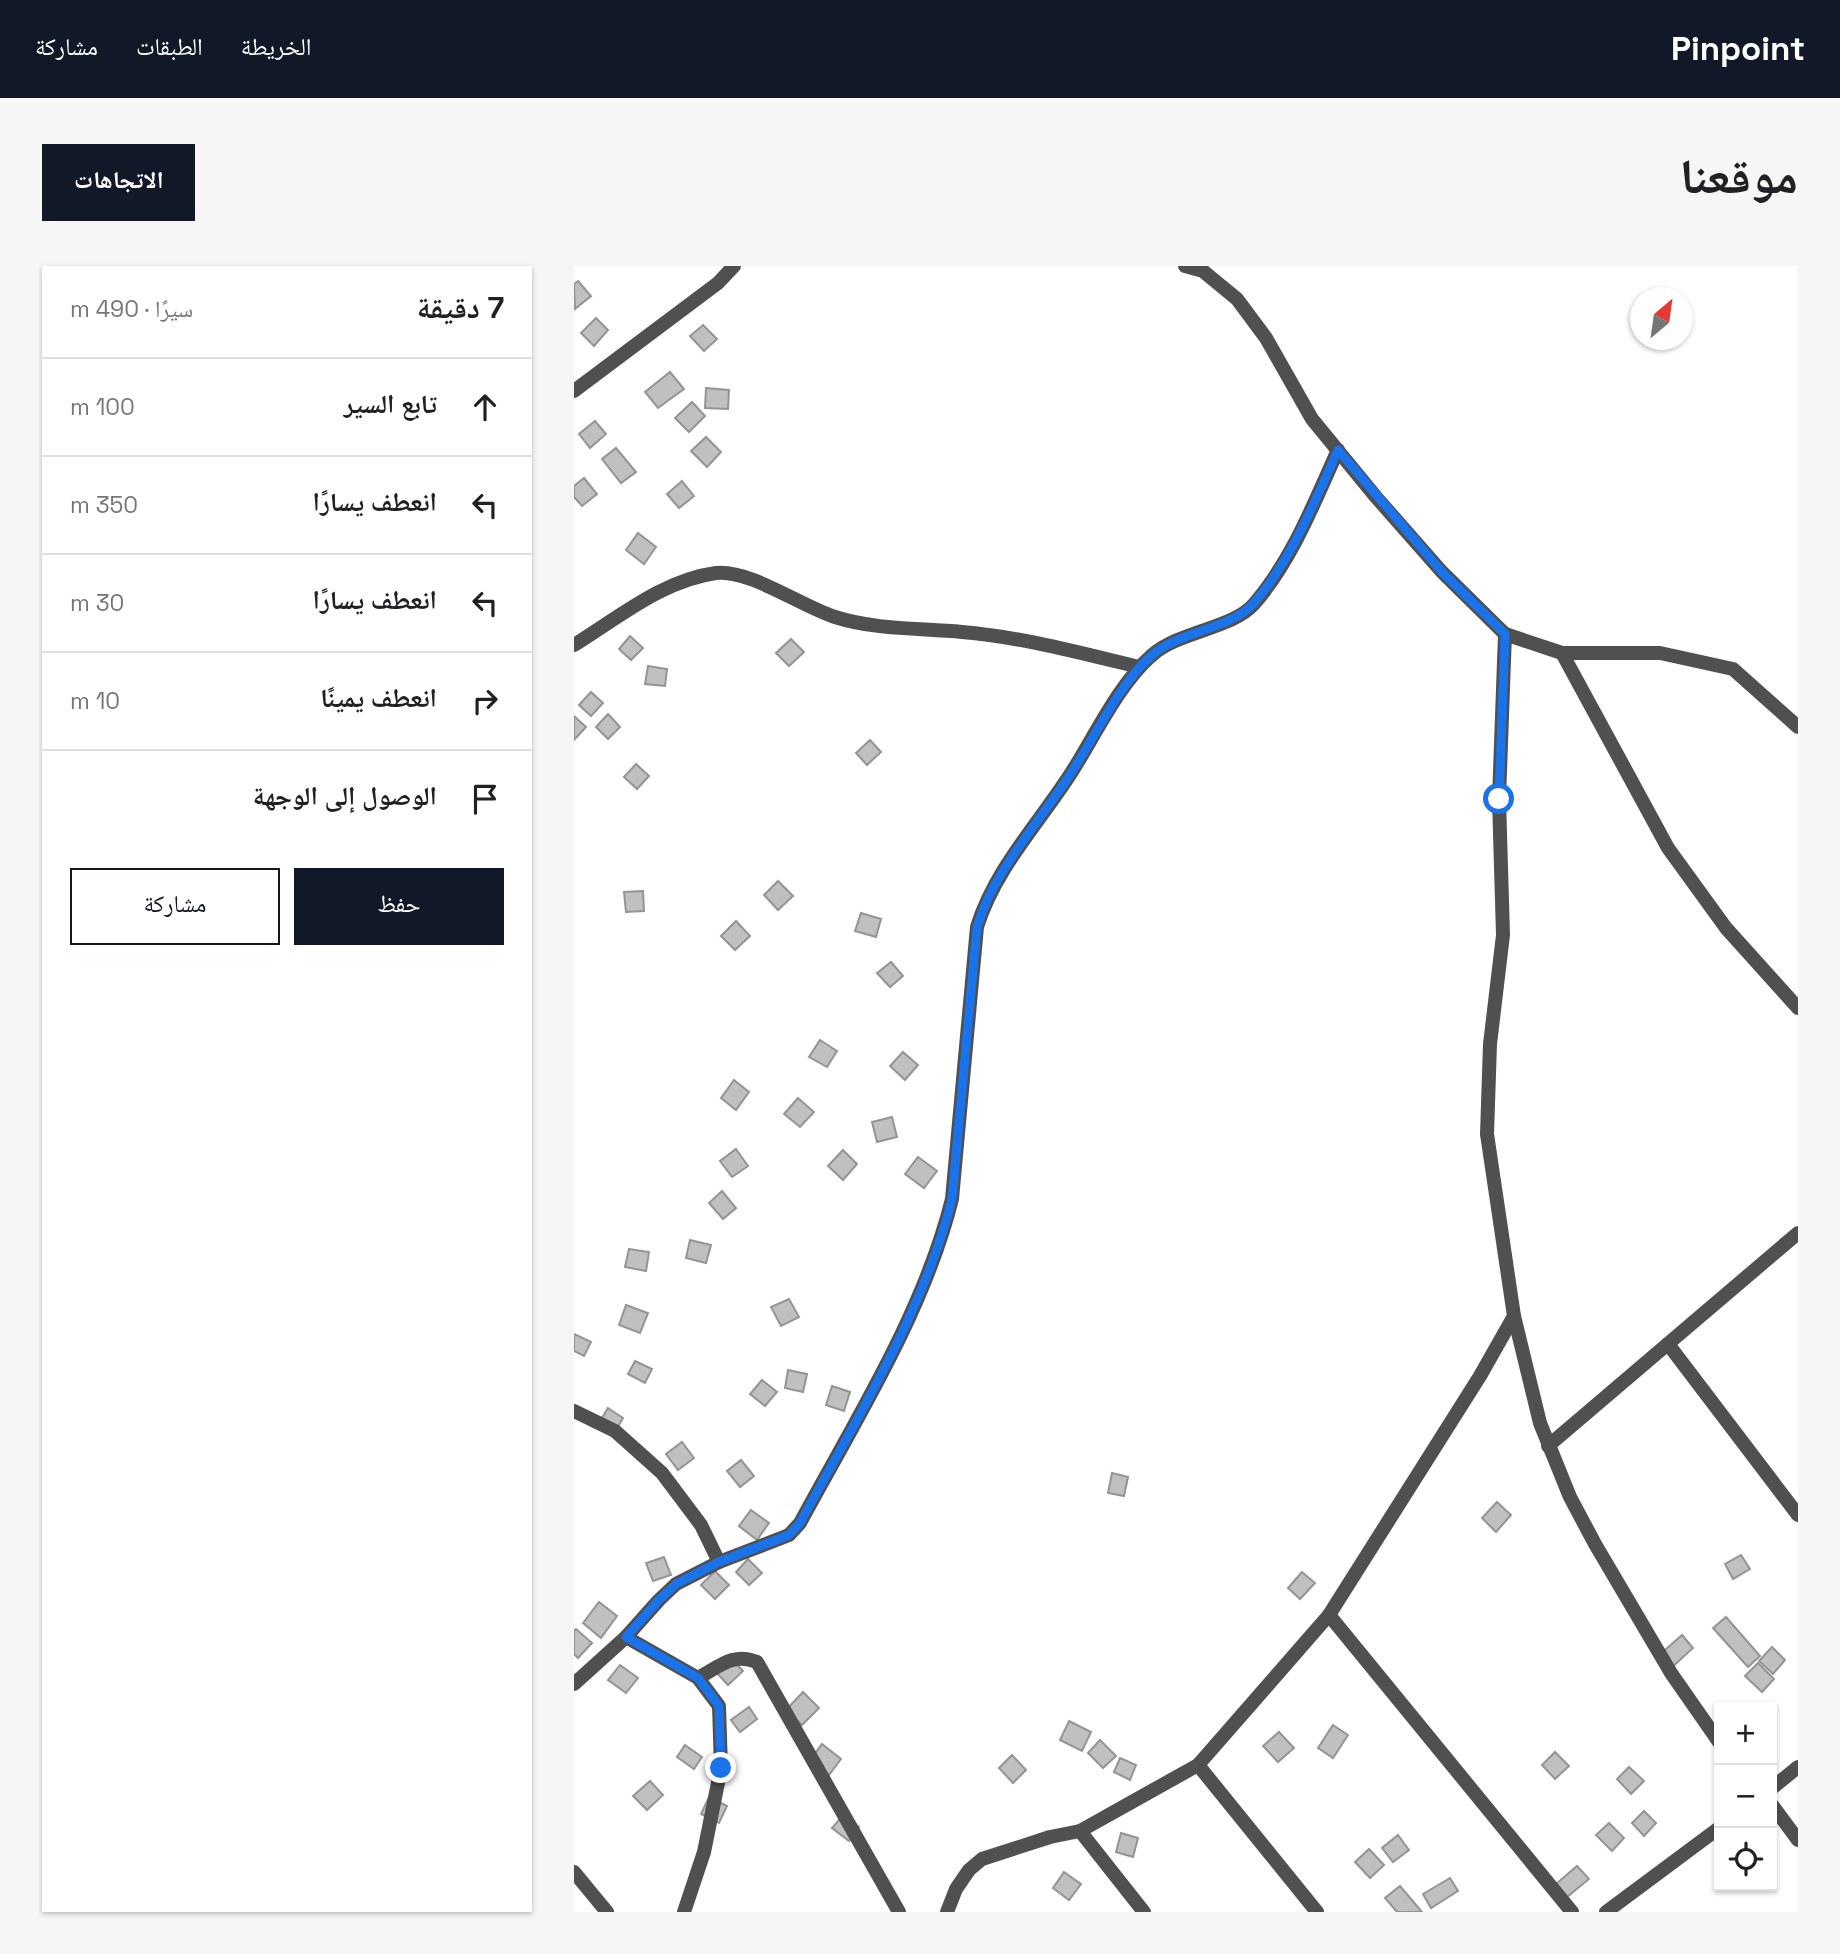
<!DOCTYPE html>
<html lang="ar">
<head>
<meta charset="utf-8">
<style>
  body { margin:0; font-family:"Space Grotesk","Noto Naskh Arabic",sans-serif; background:#f6f6f6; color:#202124; direction:rtl }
  .controls { position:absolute; right:21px; bottom:21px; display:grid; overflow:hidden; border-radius:0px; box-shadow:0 2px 5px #0004 }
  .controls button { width:63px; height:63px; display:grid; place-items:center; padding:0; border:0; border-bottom:2px solid #e0e0e0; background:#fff; color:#202124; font:35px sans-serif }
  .compass { position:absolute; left:1056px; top:21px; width:63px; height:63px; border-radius:50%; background:#fff; box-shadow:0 2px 5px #0004; rotate:29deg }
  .stop { position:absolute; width:21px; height:21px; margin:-16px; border:5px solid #1a73e8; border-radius:50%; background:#fff }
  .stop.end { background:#1a73e8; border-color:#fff; box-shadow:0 2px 7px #0008 }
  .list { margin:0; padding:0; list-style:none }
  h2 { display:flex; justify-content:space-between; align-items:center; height:91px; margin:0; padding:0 28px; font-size:30px }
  h2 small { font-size:23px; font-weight:400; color:#757577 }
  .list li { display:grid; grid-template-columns:46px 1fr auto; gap:21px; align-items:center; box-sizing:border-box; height:98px; padding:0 28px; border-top:2px solid #e0e0e0 }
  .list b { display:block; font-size:26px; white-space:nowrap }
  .list em { font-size:23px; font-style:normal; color:#757577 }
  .actions { display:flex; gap:14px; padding:21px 28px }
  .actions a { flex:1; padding:16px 0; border:2px solid #111827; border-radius:0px; text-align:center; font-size:24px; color:#111827 }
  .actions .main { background:#111827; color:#fff }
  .icon { flex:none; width:38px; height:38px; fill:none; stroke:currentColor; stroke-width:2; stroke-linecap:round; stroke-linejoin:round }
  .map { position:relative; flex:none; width:1224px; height:1646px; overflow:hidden; direction:ltr; border-radius:0px }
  header { display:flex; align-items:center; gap:42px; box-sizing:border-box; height:98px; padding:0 35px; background:#111827; color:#fff }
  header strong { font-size:33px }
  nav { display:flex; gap:38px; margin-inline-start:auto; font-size:24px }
  .intro { display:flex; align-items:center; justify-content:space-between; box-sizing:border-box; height:168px; padding:0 42px }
  h1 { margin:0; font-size:49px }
  .button { padding:18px 32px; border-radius:0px; background:#111827; color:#fff; font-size:24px; font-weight:700 }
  main { display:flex; gap:42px; padding:0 42px }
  aside { flex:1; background:#fff; border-radius:0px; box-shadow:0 2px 5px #0004 }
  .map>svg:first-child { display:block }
  .building { fill:#c0c0c0; stroke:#949494; stroke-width:2 }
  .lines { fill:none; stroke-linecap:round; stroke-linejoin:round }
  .minor { stroke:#505050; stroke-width:14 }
  .route { stroke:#1a73e8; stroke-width:9 }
</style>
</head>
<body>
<header>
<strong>Pinpoint</strong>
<nav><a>الخريطة</a><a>الطبقات</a><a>مشاركة</a></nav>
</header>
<div class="intro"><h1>موقعنا</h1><a class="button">الاتجاهات</a></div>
<main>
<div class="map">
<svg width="1224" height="1646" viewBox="0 0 1224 1646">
  <rect width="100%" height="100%" fill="#fff"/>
  <!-- building -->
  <g class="building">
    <path d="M4,15l13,15 -16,13 -1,-25z"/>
    <path d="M22,52l12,12 -14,16 -13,-13z"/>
    <path d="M129,59l14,14 -13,12 -14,-15z"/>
    <path d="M96,106l14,17 -26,19 -13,-16z"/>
    <path d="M132,122l23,2 -1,19 -23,-1z"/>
    <path d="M118,136l13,14 -16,16 -14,-14z"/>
    <path d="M21,155l11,13 -16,14 -11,-14z"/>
    <path d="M132,171l15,15 -14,15 -16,-16z"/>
    <path d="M42,182l20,24 -15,11 -19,-24z"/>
    <path d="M10,212l13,16 -15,12 -8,-9v-11z"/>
    <path d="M108,215l12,15 -15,12 -12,-14z"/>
    <path d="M64,267l18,14 -12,17 -18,-14z"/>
    <path d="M56,370l13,12 -12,12 -12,-11z"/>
    <path d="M217,373l13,13 -15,14 -13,-13z"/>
    <path d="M74,400l19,3 -2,17 -20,-2z"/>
    <path d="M17,426l12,11 -12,13 -12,-11z"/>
    <path d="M34,448l12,13 -12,12 -12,-12z"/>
    <path d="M0,450l12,11 -12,13z"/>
    <path d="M296,474l11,12 -14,13 -11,-12z"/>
    <path d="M62,498l13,12 -12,13 -13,-12z"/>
    <path d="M204,615l15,15 -15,14 -14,-15z"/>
    <path d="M69,625l1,20 -18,1 -2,-20z"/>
    <path d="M287,647l20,6 -5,18 -21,-6z"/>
    <path d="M162,655l14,15 -15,14 -14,-14z"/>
    <path d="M317,696l12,14 -13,11 -13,-14z"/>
    <path d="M246,774l17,11 -10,16 -18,-10z"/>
    <path d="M329,786l15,13 -13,15 -15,-14z"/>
    <path d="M160,814l15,12 -13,18 -15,-12z"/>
    <path d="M224,832l16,14 -14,15 -16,-13z"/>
    <path d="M318,851l5,20 -20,5 -5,-20z"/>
    <path d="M162,883l12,17 -16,11 -12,-16z"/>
    <path d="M269,884l14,14 -14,16 -15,-14z"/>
    <path d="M344,891l19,14 -13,17 -19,-14z"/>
    <path d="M148,925l14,17 -13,11 -14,-16z"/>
    <path d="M116,974l21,5 -5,18 -20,-5z"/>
    <path d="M55,983l20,3 -3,19 -21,-4z"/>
    <path d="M215,1033l10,18 -18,9 -10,-19z"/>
    <path d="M52,1039l22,8 -8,20 -21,-8z"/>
    <path d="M0,1068l17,8 -7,14 -10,-5z"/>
    <path d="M61,1095l17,8 -7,14 -17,-9z"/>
    <path d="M214,1104l19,4 -4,18 -18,-4z"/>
    <path d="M188,1114l15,12 -12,14 -15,-12z"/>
    <path d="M258,1120l18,6 -6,19 -18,-6z"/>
    <path d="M34,1142l15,10 -8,14 -16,-9z"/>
    <path d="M108,1176l12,16 -16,12 -12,-16z"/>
    <path d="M167,1194l13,16 -14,11 -13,-16z"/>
    <path d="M538,1207l16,4 -4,19 -16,-3z"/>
    <path d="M923,1236l14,13 -15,17 -14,-14z"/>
    <path d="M177,1244l18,13 -12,17 -18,-14z"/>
    <path d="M1167,1289l9,14 -17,10 -8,-15z"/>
    <path d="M90,1291l7,18 -18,6 -7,-18z"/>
    <path d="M174,1293l14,14 -13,12 -13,-13z"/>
    <path d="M141,1305l14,14 -14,14 -14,-14z"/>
    <path d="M728,1306l13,11 -15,16 -12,-11z"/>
    <path d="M25,1336l18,14 -16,22 -18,-15z"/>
    <path d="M1152,1351l34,39 -12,11 -35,-39z"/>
    <path d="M2,1363l16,14 -14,15 -4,-4v-23z"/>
    <path d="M1108,1369l11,13 -24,22 -12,-13z"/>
    <path d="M1198,1381l13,13 -12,14 -14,-13z"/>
    <path d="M157,1392l12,13 -15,14 -12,-13z"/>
    <path d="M1184,1397l16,16 -12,13 -17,-16z"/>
    <path d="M46,1399l18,13 -12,15 -18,-13z"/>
    <path d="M229,1426l16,16 -17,17 -16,-15z"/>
    <path d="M175,1441l8,12 -17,13 -9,-12z"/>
    <path d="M495,1455l22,11 -9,19 -22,-11z"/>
    <path d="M759,1459l15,10 -15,23 -15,-10z"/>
    <path d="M705,1466l15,16 -16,14 -15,-16z"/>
    <path d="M526,1474l16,16 -13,12 -15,-15z"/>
    <path d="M248,1478l19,15 -12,16 -19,-15z"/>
    <path d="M111,1479l17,12 -8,12 -17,-12z"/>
    <path d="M981,1486l14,14 -14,13 -13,-14z"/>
    <path d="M438,1489l14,15 -13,13 -14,-15z"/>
    <path d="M546,1492l16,7 -6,15 -16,-8z"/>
    <path d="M1055,1501l15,14 -13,13 -14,-15z"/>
    <path d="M76,1515l13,14 -16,15 -14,-14z"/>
    <path d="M135,1531l18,9 -8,17 -18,-9z"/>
    <path d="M1070,1545l12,12 -12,13 -12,-13z"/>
    <path d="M269,1549l16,12 -10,14 -17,-13z"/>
    <path d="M1035,1557l15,15 -12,13 -16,-16z"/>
    <path d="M547,1567l17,5 -5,19 -17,-5z"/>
    <path d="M824,1569l11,15 -16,12 -11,-14z"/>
    <path d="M795,1583l15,16 -14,13 -15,-16z"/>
    <path d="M1003,1600l12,13 -22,18 -11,-13z"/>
    <path d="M490,1606l17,12 -12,16 -16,-12z"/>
    <path d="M876,1612l8,13 -27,17 -8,-14z"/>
    <path d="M826,1620l22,26h-25l-12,-14z"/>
  </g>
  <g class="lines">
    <!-- minor -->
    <g class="minor">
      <path d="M611,0l18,5 34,28 29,39 46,81 64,78 66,75 63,62 57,19h98l73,16 65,58"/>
      <path d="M0,125l144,-108 16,-17"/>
      <path d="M931,368l-6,165 4,136 -13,109 -3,90 27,182 26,107 30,74 25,47 76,129 48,69"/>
      <path d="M0,379c44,-27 89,-65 142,-72 33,-4 85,33 119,44 41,13 84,11 127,15 60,5 119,21 177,35"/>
      <path d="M988,387l106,195 58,80 72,80"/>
      <path d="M1094,1078l130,171"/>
      <path d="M0,1145l41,20 47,42 39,52 18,37"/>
      <path d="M974,1180l250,-213"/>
      <path d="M755,1349l243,297"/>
      <path d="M52,1371l72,41 21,28 2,62 -17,84 -20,60"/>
      <path d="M124,1412c21,-11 35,-26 59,-16l142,250"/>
      <path d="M0,1418l52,-47 33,-37 17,-16 43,-22 70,-27 11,-12c55,-102 124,-211 152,-324l25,-272c18,-59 64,-106 96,-157 22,-35 47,-87 78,-114 27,-25 81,-27 103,-52 38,-44 60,-101 84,-154"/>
      <path d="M624,1499l119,147"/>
      <path d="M1198,1522l26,-21"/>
      <path d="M1198,1539l26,35"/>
      <path d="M506,1565l64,81"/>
      <path d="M0,1606l33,40"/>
      <path d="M373,1646l9,-23 13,-19 13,-11 68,-22 30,-6 118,-66 131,-150 151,-239 34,-60"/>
      <path d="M1032,1646l113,-84"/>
    </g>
  </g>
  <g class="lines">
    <!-- route -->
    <path class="route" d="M147,1502l-2,-62 -21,-28 -72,-41 33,-37 17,-16 43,-22 70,-27 11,-12c55,-102 124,-211 152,-324l25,-272c18,-59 64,-106 96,-157 23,-35 47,-87 78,-114 27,-25 81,-27 103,-53 38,-44 60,-100 84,-153l104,122 63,62 -6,165"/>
  </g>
</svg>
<div class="controls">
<button>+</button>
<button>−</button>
<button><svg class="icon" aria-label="locate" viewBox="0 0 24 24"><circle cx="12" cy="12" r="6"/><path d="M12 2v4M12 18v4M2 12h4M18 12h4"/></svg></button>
</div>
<svg class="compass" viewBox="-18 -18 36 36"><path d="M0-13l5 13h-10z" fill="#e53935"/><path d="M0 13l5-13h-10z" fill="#757577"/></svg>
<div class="stop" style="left:925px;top:533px"></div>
<div class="stop end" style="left:147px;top:1502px"></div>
</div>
<aside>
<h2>7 دقيقة<small>سيرًا · 490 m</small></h2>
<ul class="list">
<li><svg class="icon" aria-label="ahead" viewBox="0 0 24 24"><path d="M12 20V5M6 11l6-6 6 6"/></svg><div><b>تابع السير</b></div><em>100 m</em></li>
<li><svg class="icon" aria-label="left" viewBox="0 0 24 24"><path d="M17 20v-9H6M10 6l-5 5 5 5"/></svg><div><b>انعطف يسارًا</b></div><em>350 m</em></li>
<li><svg class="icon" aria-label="left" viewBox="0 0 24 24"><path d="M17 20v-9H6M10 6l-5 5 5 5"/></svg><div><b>انعطف يسارًا</b></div><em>30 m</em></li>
<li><svg class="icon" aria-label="right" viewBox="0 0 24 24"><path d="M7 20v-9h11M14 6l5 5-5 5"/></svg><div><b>انعطف يمينًا</b></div><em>10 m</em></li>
<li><svg class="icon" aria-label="arrive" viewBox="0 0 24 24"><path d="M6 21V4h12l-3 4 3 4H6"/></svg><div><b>الوصول إلى الوجهة</b></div></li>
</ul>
<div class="actions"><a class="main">حفظ</a><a>مشاركة</a></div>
</aside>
</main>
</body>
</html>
